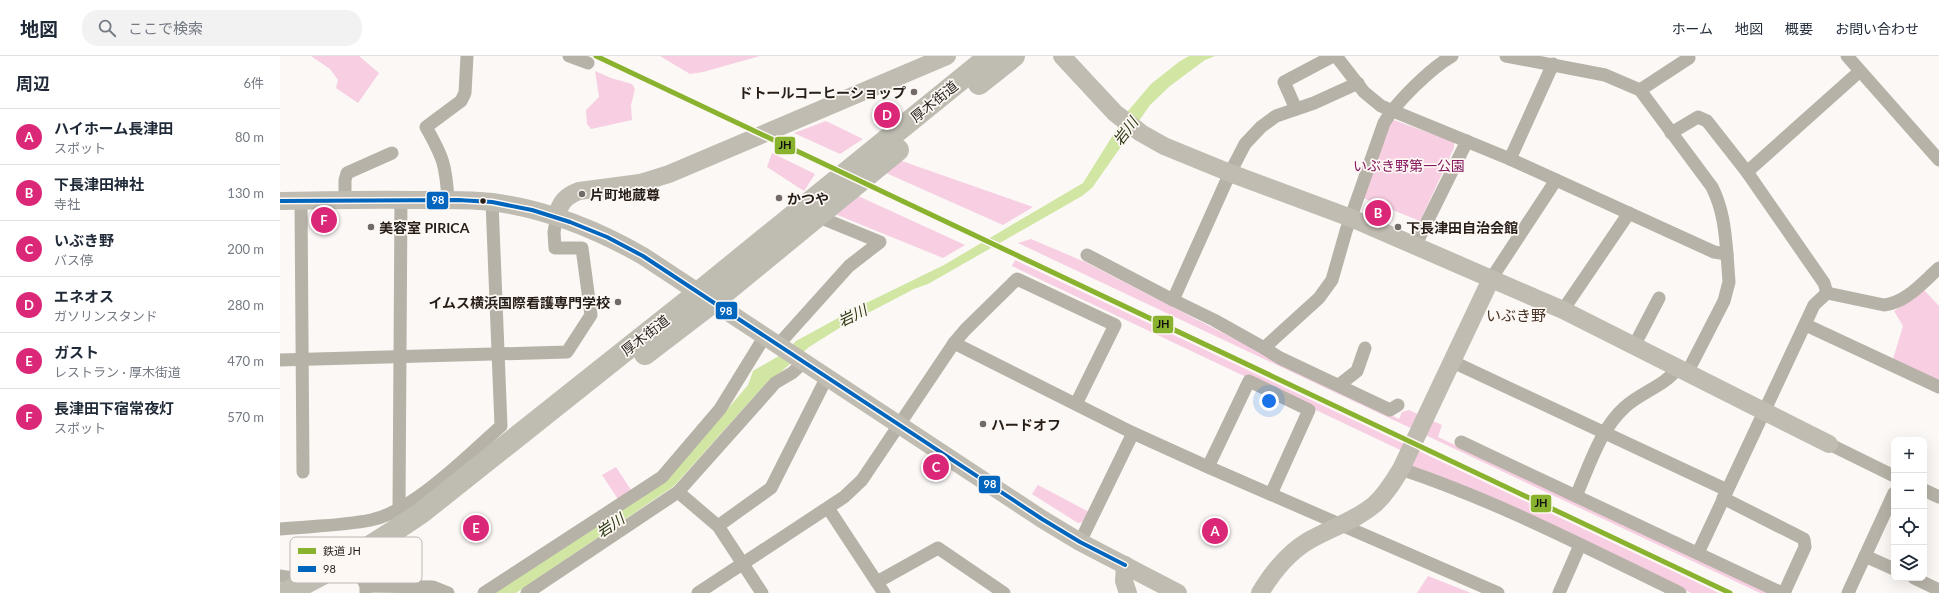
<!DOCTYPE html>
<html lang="ja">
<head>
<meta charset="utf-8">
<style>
  body { margin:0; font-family:Lato,"Noto Sans JP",sans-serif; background:#f2f2f3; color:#1f2937 }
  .controls { position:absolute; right:12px; bottom:12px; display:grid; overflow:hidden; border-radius:8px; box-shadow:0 4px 16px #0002 }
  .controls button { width:36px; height:36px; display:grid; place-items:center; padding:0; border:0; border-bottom:1px solid #e0e1e3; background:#fff; color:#1f2937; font:20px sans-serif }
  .you { position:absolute; left:989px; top:345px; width:14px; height:14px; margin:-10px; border:3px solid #fff; border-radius:50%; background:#1a73e8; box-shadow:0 0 0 6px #1a73e833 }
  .badge { display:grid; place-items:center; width:26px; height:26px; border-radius:50%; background:#db2777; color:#fff; font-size:13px; font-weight:700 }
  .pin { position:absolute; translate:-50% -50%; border:2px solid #fff; box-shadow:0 1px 4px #0006 }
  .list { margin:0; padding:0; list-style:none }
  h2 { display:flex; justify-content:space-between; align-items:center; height:52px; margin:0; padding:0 16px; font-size:17px }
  h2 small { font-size:13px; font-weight:400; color:#747a83 }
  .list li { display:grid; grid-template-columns:26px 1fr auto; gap:12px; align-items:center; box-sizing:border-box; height:56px; padding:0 16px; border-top:1px solid #e0e1e3 }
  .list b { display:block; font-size:15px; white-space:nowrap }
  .list p { margin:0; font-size:13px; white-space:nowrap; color:#747a83 }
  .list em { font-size:13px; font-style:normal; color:#747a83 }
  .icon { flex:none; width:22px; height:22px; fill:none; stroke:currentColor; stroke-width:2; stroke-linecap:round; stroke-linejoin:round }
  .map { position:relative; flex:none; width:1659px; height:537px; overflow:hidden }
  header { display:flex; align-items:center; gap:24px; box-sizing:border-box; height:56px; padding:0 20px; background:#fff; border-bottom:1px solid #e0e1e3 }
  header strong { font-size:19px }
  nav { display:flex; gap:22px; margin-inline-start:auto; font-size:14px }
  .search { width:280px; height:36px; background:#f2f2f3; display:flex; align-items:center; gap:10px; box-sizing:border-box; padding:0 14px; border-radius:16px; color:#747a83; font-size:15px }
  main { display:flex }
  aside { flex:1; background:#fff }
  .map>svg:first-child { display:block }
  .green { fill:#f7cee2 }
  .water { fill:#d0e6a2 }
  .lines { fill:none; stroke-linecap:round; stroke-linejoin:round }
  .street { stroke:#b7b2a7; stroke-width:13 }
  .secondary { stroke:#c0bcb1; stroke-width:18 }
  .highway { stroke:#bfbcb2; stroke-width:22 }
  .bus-1-casing { stroke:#fdf8f4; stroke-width:7 }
  .bus-1 { stroke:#0065bd; stroke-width:4 }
  .rail-1-casing { stroke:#fdf8f4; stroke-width:8 }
  .rail-1 { stroke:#89b32e; stroke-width:5 }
  .poi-dot { fill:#716a66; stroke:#fdf8f4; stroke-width:1.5 }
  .bus-dot { fill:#271e18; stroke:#fdf8f4; stroke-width:1.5 }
  .labels { text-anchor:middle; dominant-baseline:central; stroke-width:3.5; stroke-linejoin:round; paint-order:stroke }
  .poi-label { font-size:14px; font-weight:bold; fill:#271e18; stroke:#fdf8f4; text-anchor:start }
  .street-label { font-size:14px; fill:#271e18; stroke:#fdf8f4 }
  .park-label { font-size:14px; fill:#86195f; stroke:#fdf8f4 }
  .water-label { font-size:15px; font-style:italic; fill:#2f3b14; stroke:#fdf8f4 }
  .neighbourhood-label { font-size:15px; fill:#443124; stroke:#fdf8f4 }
  .key { fill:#fdf8f4; stroke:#bdb7b2; stroke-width:1 }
  .key-label { font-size:11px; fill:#271e18 }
  .line-badge { stroke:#fdf8f4; stroke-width:1.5 }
  .badge-label { font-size:11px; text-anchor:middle; font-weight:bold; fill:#fff }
  .pale-badge-label { font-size:11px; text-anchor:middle; font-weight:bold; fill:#111 }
</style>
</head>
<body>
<header>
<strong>地図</strong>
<div class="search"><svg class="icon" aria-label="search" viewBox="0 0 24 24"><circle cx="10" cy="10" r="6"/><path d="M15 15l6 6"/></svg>ここで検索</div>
<nav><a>ホーム</a><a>地図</a><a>概要</a><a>お問い合わせ</a></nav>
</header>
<main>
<aside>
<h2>周辺<small>6件</small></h2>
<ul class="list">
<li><span class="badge">A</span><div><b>ハイホーム長津田</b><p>スポット</p></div><em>80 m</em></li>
<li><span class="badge">B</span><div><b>下長津田神社</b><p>寺社</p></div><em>130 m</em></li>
<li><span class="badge">C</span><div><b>いぶき野</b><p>バス停</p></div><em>200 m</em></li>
<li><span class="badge">D</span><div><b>エネオス</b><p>ガソリンスタンド</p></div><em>280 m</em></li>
<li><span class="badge">E</span><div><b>ガスト</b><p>レストラン · 厚木街道</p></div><em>470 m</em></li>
<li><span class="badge">F</span><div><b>長津田下宿常夜灯</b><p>スポット</p></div><em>570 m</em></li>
</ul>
</aside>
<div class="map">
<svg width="1659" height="537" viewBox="0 0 1659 537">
  <rect width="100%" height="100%" fill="#fbf8f6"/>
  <!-- green -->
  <g class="green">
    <path d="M31,0h48l20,17 -21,30 -22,-15 2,-8 -8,-11z"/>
    <path d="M380,0h100l-57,16 -13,2z"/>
    <path d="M315,15l16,7 21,6 3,5 -4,16 1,15 -41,9 -4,-5 -1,-14 13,-13z"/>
    <path d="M1114,64l60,22v6l-34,73 -57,-23 25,-75z"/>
    <path d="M546,65l37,18 -23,15 -46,-21z"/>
    <path d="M492,97l43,21 -11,17 -37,-24z"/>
    <path d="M619,104l134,47 -30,18 -117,-52z"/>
    <path d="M576,139l109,50 -22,13 -108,-44z"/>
    <path d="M751,183l54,23 171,88 143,69 3,-7 7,-2 33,15 -4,12 331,156h-9l-742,-350z"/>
    <path d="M735,204l704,333h-28l-110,-53 -167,-71 -3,-6 4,-6 -403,-191z"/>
    <path d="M1644,234l15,16v75l-46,-22 10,-33 -9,-15 20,-12z"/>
    <path d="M336,411l15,23 -13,9 -16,-24z"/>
    <path d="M758,429l51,27 -4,10 -7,1 -46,-29z"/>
    <path d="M1148,520l43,17h-54z"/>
  </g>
  <!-- water -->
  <path class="water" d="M909,0h26l-10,4 -35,26 -20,19 -58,83 -10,8 -154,88 -14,5 -73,38 -32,20 -28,25 -13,9 -94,105 -158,107h-21l125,-81 48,-33 80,-94 5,-14 31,-18 12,-12 66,-36 82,-40 139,-82 45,-72 23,-27 29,-23z"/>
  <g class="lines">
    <!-- street -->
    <g class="street">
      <path d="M289,0l19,7"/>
      <path d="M1056,0l28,36 17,14 129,53 204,93 13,2 2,28 -5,19 -37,72"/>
      <path d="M1226,0l99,19 35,15 72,97c11,22 13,43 15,67"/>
      <path d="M1567,0l92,104"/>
      <path d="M1360,34l49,-32 -1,-2"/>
      <path d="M1016,53l-12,-27 49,-26"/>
      <path d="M1391,77l27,-16 9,4 40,51 77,111 3,10"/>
      <path d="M1230,103l43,-95"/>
      <path d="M1467,116l113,-101"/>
      <path d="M65,144v-20l2,-7 45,-20"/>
      <path d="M168,144c-2,-35 -5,-43 -22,-73l35,-26 4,-8 2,-37"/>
      <path d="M21,145l2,271"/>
      <path d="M1135,190l52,-105"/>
      <path d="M807,199l86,45 57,-127 15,-29 16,-17 15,-11 38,-13 44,-20"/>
      <path d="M1211,223l65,-99"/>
      <path d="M1547,237l57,12c22,-2 39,-23 55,-37"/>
      <path d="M893,244l41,20 50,28 55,-50 13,-18 14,-49 38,-108c12,-21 47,-55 68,-67"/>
      <path d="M1283,254l66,-97"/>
      <path d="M1526,269l133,62"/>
      <path d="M674,287l179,90 75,34 290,126"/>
      <path d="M498,289l71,-79 31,-24 -61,-25"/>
      <path d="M1354,290l25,-48"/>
      <path d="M984,292l16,10 110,52 8,-5"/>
      <path d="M0,304l287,-8 24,-37 -9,-67h-27l-1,-16 3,-16"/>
      <path d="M1171,305l276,129"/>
      <path d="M1059,329l18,-14 8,-23"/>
      <path d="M1181,386l321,151"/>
      <path d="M1549,388l65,32"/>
      <path d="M928,411l41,-86 60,29 -38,84"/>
      <path d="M1121,413c96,32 188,80 279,124"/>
      <path d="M1644,434l15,7"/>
      <path d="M398,436l40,34 44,67"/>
      <path d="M1296,440c13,-29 24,-67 49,-89 16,-15 40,-21 53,-39"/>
      <path d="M1443,442l81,41 1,8 -21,46"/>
      <path d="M119,452l2,-309"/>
      <path d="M548,452l56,85"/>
      <path d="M438,470l53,-38 56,-111"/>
      <path d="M0,473c30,-3 61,-3 91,-9 41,-8 99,-66 130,-94l-9,-224"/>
      <path d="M800,486l53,-109"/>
      <path d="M1418,497l116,-248 13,-12"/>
      <path d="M1585,500l29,13"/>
      <path d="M79,515l7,15v7"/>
      <path d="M0,520l18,3 6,6"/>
      <path d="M1634,522l25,12"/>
      <path d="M597,526l61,-34 66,45"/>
      <path d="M86,530l67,1 15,6"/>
      <path d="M204,537l178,-116 58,-68 45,-73"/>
      <path d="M247,537l151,-101 97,-109 17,-10 12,-11"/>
      <path d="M418,537l146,-96 18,-17 92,-137 11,-13 52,-51 98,46 -39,79"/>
      <path d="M1279,537l21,-48"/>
      <path d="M1568,537l46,-100"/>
    </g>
    <!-- secondary -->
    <g class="secondary">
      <path d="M782,0l53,57 26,20 23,13 66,27 121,45 212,92 266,134"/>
      <path d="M0,145c48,-1 95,-2 143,-1 23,0 46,-1 69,2 54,7 104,27 151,54l399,263 38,23 98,51"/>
      <path d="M277,160c3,-14 9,-20 22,-25l61,-8 29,-9 278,-118"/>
      <path d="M845,509l-1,16 4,12"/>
      <path d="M980,537c12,-20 28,-40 48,-52 22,-13 47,-20 67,-37 11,-10 18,-22 26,-35l90,-190"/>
    </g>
    <!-- highway -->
    <g class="highway">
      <path d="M699,28l35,-28"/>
      <path d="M365,298l68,-52 185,-152"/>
      <path d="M5,537c48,-22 92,-50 136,-80l278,-221 291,-236"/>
    </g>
    <defs>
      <path id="bus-1" d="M0,145l178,-1 34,2 40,8 38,12 37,15 36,19 399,263 38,23 45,23"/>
    </defs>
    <!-- bus-1 casing -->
    <use href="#bus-1" class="bus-1-casing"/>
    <!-- bus-1 -->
    <use href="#bus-1" class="bus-1"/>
    <defs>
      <path id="rail-1" d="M316,0l1134,537"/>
    </defs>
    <!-- rail-1 casing -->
    <use href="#rail-1" class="rail-1-casing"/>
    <!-- rail-1 -->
    <use href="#rail-1" class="rail-1"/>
  </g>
  <!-- markers -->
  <g class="poi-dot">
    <circle cx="634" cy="36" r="4"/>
    <circle cx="302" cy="138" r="4"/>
    <circle cx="499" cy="142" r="4"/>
    <circle cx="91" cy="171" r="4"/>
    <circle cx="1118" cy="171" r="4"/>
    <circle cx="338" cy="246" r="4"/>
    <circle cx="703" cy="368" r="4"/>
  </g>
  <circle class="bus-dot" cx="203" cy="145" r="3.5"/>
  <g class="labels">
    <!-- poi labels -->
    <g class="poi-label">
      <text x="626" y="36" text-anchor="end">ドトールコーヒーショップ</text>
      <text x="310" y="138">片町地蔵尊</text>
      <text x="507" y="142">かつや</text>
      <text x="99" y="171">美容室 PIRICA</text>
      <text x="1126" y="171">下長津田自治会館</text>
      <text x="330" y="246" text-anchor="end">イムス横浜国際看護専門学校</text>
      <text x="711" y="368">ハードオフ</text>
    </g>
    <!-- street labels -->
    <g class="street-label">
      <text transform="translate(654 45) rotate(-39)">厚木街道</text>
      <text transform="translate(365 279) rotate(-38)">厚木街道</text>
    </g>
    <!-- park labels -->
    <g class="park-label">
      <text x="1129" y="109">いぶき野第一公園</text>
    </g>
    <!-- water labels -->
    <g class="water-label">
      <text transform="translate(845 75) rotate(-53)">岩川</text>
      <text transform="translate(572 259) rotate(-26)">岩川</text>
      <text transform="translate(330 469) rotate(-34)">岩川</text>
    </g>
    <!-- neighbourhood labels -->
    <g class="neighbourhood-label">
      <text x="1236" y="259">いぶき野</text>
    </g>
  </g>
  <!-- legend -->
  <rect x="10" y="481" width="132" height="46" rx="6" class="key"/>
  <rect x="18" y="492" width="18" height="6" fill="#89b32e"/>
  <rect x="18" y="510" width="18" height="6" fill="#0065bd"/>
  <g class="key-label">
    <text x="43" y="499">鉄道 JH</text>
    <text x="43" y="517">98</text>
  </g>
  <g class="line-badge">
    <rect x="494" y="80" width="22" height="19" rx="4" fill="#89b32e"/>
    <rect x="146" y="135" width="23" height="19" rx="4" fill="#0065bd"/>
    <rect x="435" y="245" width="23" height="19" rx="4" fill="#0065bd"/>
    <rect x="872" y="259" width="22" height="19" rx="4" fill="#89b32e"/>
    <rect x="698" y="419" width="23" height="19" rx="4" fill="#0065bd"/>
    <rect x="1250" y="438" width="22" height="19" rx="4" fill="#89b32e"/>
  </g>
  <g class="badge-label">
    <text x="158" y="148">98</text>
    <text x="446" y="259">98</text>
    <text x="710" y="432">98</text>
  </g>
  <g class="pale-badge-label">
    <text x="505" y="93">JH</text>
    <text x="883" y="272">JH</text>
    <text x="1261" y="451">JH</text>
  </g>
</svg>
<div class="controls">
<button>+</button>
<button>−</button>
<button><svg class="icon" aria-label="locate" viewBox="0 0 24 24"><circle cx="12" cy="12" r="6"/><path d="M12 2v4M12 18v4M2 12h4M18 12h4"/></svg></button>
<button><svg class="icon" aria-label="layers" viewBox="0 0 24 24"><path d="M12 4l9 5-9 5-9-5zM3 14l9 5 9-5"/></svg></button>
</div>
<div class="you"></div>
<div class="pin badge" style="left:935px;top:475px">A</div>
<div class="pin badge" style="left:1098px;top:157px">B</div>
<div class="pin badge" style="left:656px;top:411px">C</div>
<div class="pin badge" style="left:607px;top:59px">D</div>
<div class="pin badge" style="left:196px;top:472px">E</div>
<div class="pin badge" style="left:44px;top:164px">F</div>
</div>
</main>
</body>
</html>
